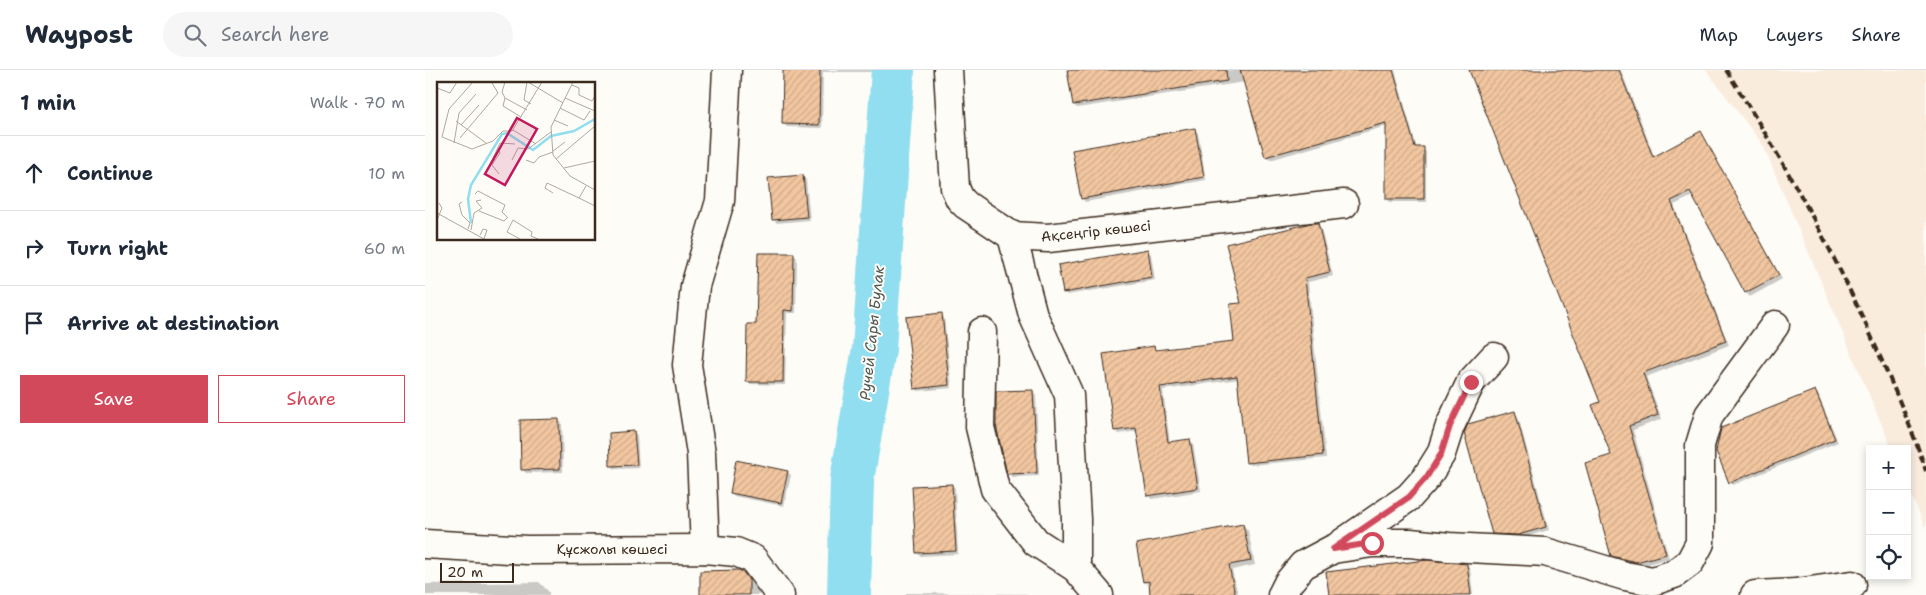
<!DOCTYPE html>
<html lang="en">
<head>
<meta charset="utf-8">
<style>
  body { margin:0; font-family:"Shantell Sans",sans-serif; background:#f6f6f7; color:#1f2937 }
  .controls { position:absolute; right:15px; bottom:15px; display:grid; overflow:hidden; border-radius:0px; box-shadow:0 2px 8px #0003 }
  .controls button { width:45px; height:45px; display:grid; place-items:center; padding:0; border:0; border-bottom:1px solid #e0e1e3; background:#fff; color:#1f2937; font:25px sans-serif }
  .scale { position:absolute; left:15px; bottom:12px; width:74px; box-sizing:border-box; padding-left:5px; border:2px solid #3b2a1e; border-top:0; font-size:14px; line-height:18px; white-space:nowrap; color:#3b2a1e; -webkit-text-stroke:4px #fdfcf7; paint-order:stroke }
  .stop { position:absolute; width:15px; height:15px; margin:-11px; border:4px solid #d1495b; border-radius:50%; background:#fff }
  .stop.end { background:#d1495b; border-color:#fff; box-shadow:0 1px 5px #0008 }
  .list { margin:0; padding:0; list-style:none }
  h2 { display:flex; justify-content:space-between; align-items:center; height:65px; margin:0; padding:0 20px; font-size:21px }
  h2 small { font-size:16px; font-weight:400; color:#747a83 }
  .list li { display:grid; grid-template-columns:32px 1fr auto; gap:15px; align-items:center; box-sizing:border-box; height:75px; padding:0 20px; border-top:1px solid #e0e1e3 }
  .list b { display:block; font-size:19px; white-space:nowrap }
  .list em { font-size:16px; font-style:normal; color:#747a83 }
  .actions { display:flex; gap:10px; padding:15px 20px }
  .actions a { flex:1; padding:11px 0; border:1px solid #d1495b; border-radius:0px; text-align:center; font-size:18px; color:#d1495b }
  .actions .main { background:#d1495b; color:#fff }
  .icon { flex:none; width:28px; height:28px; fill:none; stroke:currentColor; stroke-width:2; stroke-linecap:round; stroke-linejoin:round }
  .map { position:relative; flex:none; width:1501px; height:525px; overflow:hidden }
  header { display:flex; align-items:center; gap:30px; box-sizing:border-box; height:70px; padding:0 25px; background:#fff; border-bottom:1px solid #e0e1e3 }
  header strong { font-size:24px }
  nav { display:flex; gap:28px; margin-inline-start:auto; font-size:18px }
  .search { width:350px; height:45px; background:#f6f6f7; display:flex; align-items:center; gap:12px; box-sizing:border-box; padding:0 18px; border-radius:28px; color:#747a83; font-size:19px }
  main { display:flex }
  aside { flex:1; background:#fff }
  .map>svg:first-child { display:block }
  .built { fill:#f9ecdd }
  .shadow { fill:#0003 }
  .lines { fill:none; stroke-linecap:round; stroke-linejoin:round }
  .river { stroke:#90deef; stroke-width:44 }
  .building { fill:url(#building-hatch); stroke:#3b2a1e }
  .minor-casing { stroke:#3b2a1e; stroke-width:31 }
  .minor { stroke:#fdfcf7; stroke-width:28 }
  .rail { stroke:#3b2a1e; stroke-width:4; stroke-dasharray:8 4; stroke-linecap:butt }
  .route { stroke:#d1495b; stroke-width:6 }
  .labels { text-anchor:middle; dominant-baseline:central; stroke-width:4; stroke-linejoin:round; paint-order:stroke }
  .street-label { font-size:14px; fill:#3b2a1e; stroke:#fdfcf7 }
  .water-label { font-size:15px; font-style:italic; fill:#505752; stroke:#fdfcf7 }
  .inset-river { fill:none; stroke:#90deef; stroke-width:2.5 }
  .inset-road { fill:none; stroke:#afa8a0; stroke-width:1 }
  .view { fill:#c2185b; fill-opacity:0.15; stroke:#c2185b; stroke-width:2.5 }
  .inset-edge { fill:none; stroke:#3b2a1e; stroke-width:2.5 }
</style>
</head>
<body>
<header>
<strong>Waypost</strong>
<div class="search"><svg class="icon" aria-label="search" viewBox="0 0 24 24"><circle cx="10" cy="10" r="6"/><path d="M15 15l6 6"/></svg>Search here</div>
<nav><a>Map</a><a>Layers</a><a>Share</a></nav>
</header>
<main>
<aside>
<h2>1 min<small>Walk · 70 m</small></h2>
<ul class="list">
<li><svg class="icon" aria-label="ahead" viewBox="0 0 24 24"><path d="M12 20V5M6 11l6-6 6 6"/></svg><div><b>Continue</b></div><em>10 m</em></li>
<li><svg class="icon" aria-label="right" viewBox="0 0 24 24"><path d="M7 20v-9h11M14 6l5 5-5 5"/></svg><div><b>Turn right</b></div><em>60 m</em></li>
<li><svg class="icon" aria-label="arrive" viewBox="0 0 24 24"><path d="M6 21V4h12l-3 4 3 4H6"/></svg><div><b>Arrive at destination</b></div></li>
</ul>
<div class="actions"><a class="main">Save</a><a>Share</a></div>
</aside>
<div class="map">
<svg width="1501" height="525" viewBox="0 0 1501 525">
  <defs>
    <pattern id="building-hatch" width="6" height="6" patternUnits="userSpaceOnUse" patternTransform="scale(1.25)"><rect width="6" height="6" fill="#f1c6a0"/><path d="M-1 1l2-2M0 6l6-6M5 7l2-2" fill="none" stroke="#d0aa89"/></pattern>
  </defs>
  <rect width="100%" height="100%" fill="#fdfcf7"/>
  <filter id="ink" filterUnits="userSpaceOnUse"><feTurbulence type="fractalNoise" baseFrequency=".02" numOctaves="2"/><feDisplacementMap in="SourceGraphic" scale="10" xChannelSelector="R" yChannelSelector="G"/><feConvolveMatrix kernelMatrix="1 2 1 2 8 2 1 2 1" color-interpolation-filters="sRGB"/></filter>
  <g filter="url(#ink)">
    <!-- built -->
    <path class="built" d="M1281,0h220v459l-19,-44v-36h-15l-129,-304z"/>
    <!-- shadow -->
    <g class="shadow">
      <path d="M360,0h90v2h-52l-1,56 -35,-1 -3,-3z"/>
      <path d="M644,0h326l22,79h6l3,3v50h-36l-3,-4v-72l-117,34 -4,-3 -21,-75 -168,26 -3,-3z"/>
      <path d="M1045,0h151l34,88 45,-25 4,4 78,142 -32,18 -4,-4 -53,-97 -19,9 55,140 -83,32 16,42 -29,11 36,128 -28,8 -24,-7 -5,-4v-99l-11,-53z"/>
      <path d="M770,60l3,3 8,47 -121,22 -3,-4z"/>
      <path d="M378,106l3,4 4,40 -33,3 -3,-3z"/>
      <path d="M893,154l3,4 12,48 -25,6 18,176 -75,7 -4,-3 -8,-83 -76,11 7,53 20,-3 3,3 8,48 -49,8 -4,-4 -10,-64 -19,3 -4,-4 39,-82 3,3 78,-9 7,-38z"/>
      <path d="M722,181l4,3 4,26 -88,15 -3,-3z"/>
      <path d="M368,184l4,4 -1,55h-9l-2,72 -34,-1 -4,-3 11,-55z"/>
      <path d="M516,245l3,3 8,70 -34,3 -3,-3z"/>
      <path d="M608,321l3,4 3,81 -27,1 -3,-4z"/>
      <path d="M1390,321l3,3 20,48 -105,43 -3,-3z"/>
      <path d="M1089,342l4,4 31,114 -27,8 -25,-2 -4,-3z"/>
      <path d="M133,350l4,3 1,49 -37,1 -4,-4z"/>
      <path d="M209,362l3,3 2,33 -24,1 -3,-3z"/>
      <path d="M362,402l4,3 -7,31 -50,-10 -3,-4z"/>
      <path d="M527,415l3,3 3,66 -38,2 -3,-4z"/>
      <path d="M818,455l5,5 7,35 -23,5 6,25h-61l-2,-14 -26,5 -5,-5z"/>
      <path d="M1041,495l4,3 3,27h-143z"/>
      <path d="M317,503l17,18v4h-57z"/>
      <path d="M114,512l10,10v3h-124v-11z"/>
      <path d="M481,523l121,1 1,1h-122z"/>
    </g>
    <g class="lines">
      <!-- river -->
      <path class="river" d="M424,525l3,-115 22,-131 19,-279"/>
    </g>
    <!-- building -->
    <g class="building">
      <path d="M358,0h37l-1,55 -37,-1z"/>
      <path d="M642,0h159l1,11 -154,24z"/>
      <path d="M815,0h153l22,77h9v52h-38v-76l-121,34z"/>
      <path d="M1044,0h150l34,87 48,-26 78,144 -34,18 -55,-101 -19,9 55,140 -83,32 15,42 -29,11 37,128 -30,8 -25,-6 -26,-93 26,-8 -19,-50 8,-3z"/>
      <path d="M770,58l9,49 -123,22 -9,-49z"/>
      <path d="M378,105l4,42 -35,3 -4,-42z"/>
      <path d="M886,153h7l12,49 -25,6 18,177 -77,8 -9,-87 -77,11 8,55 22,-3 8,49 -51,8 -11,-68 -22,3 -11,-77 51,-8 1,4 79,-9 -4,-37 11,-1 -15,-59z"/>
      <path d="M723,179l4,28 -89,16 -5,-28z"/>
      <path d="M333,183h36l-1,58 -9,-1 -1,72h-37l1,-58h9z"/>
      <path d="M517,243l7,72 -35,4 -8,-72z"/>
      <path d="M608,320l4,83 -30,1 -11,-49v-34z"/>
      <path d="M1390,320l20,49 -106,44 -13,-32 5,-23z"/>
      <path d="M1090,341l31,116 -28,8 -26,-1 -28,-101 4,-9z"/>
      <path d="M134,349l1,50 -39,1 -1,-50z"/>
      <path d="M209,361l3,34 -27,1 -1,-33z"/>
      <path d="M311,390l52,11 -7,32 -51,-10z"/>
      <path d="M527,414l4,67 -40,2 -4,-67z"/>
      <path d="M818,454l8,37 -22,4 6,30h-85l-1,-14 -6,1 -7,-38z"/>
      <path d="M1002,490l40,4 4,31h-142l-3,-23z"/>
      <path d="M314,500l4,2 6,8v15h-49v-24z"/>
    </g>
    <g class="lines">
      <defs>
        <g id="minor">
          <path d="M523,0l7,118 5,11 6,6 46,31 36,2 296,-34"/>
          <path d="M587,166l21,79 36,80 7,124v49"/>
          <path d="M557,262l-2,95 15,62 41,53 40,26 23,27"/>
          <path d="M0,474l102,6 178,-1 31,3 17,7 27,36"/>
          <path d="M916,474l68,-47 17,-19 15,-24 9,-28 21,-44 23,-25"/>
          <path d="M280,479l-4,-96 -14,-88 8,-79 25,-85 7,-131"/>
          <path d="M857,525l6,-12 15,-18 30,-16 39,-6h38l39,4 96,5 80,24 28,5 21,-7 16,-12 10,-19v-98l9,-30 66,-90"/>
          <path d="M1330,525l41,-2 56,-8"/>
        </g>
      </defs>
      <!-- minor casing -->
      <use href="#minor" class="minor-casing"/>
      <!-- minor -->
      <use href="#minor" class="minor"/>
      <!-- rail -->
      <path class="rail" d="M1301,0c58,91 110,185 153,284 17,39 34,77 47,117"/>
    </g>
  </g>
  <g class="lines" filter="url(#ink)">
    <!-- route -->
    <path class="route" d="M947,473l-39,6 76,-52 17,-19 15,-24 9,-28 21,-44"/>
  </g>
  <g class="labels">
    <!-- street labels -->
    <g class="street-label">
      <text transform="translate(671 161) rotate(-6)">Ақсеңгір көшесі</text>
      <text x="187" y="479">Құсжолы көшесі</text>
    </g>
    <!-- water labels -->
    <g class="water-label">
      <text transform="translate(447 263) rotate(-84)">Ручей Сары Булак</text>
    </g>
  </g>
  <!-- overview -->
  <g transform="translate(12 12)">
    <rect width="158" height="158" fill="#fdfcf7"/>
    <path class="inset-river" d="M34,141l-3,-24 3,-14 31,-51 5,-1 26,17 18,-14 23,-5 21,-12"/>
    <path class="inset-road" d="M36,0l-24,27 -7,28 30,12 21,-8 10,-10h9l30,-49M68,0l-3,10 3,6 22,12M90,0l-3,18 7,4M91,0l35,21M136,0l-22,45 2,28 17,21 25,14M135,3l7,3v7l13,6 3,-5M0,6l13,5 7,-11M68,16l-2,8 18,11M128,16l30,13M123,26l24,12 6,-9M117,38l14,6M19,39l30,22M24,43l18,-20M76,48l23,14M23,56l38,-45 -6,-10M17,61l5,-30 17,-19M63,61l15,1M61,66l2,5 -8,12 7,9M116,69l12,-9M119,77l39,-33M75,78l6,-12 10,1 23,-17M89,78l8,3 5,-6 14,-5M127,86l31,-7M50,89l13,-28M149,104l-7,12 16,8M116,111l-8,-5 2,-5 32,15M38,112l3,-3 27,14 -3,7 6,6M25,120l-3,2 3,11 8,8 -2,6M42,129l25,10 3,-3M0,131l47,26M0,138l5,-12 -3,-5M34,148l3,-17 8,-5 -6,-7 5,-1M43,153l3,-6 4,1 -3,9M83,157l-13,-7 6,-12 19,12 -1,4 7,3"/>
    <path class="view" d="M80,36l20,11 -32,56 -20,-11z"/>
    <rect width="158" height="158" class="inset-edge"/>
  </g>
</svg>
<div class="controls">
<button>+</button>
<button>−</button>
<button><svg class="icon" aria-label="locate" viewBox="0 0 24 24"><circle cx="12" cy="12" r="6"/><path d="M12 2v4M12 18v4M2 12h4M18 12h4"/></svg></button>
</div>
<div class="scale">20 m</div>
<div class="stop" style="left:947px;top:473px"></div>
<div class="stop end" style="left:1046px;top:312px"></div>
</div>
</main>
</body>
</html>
